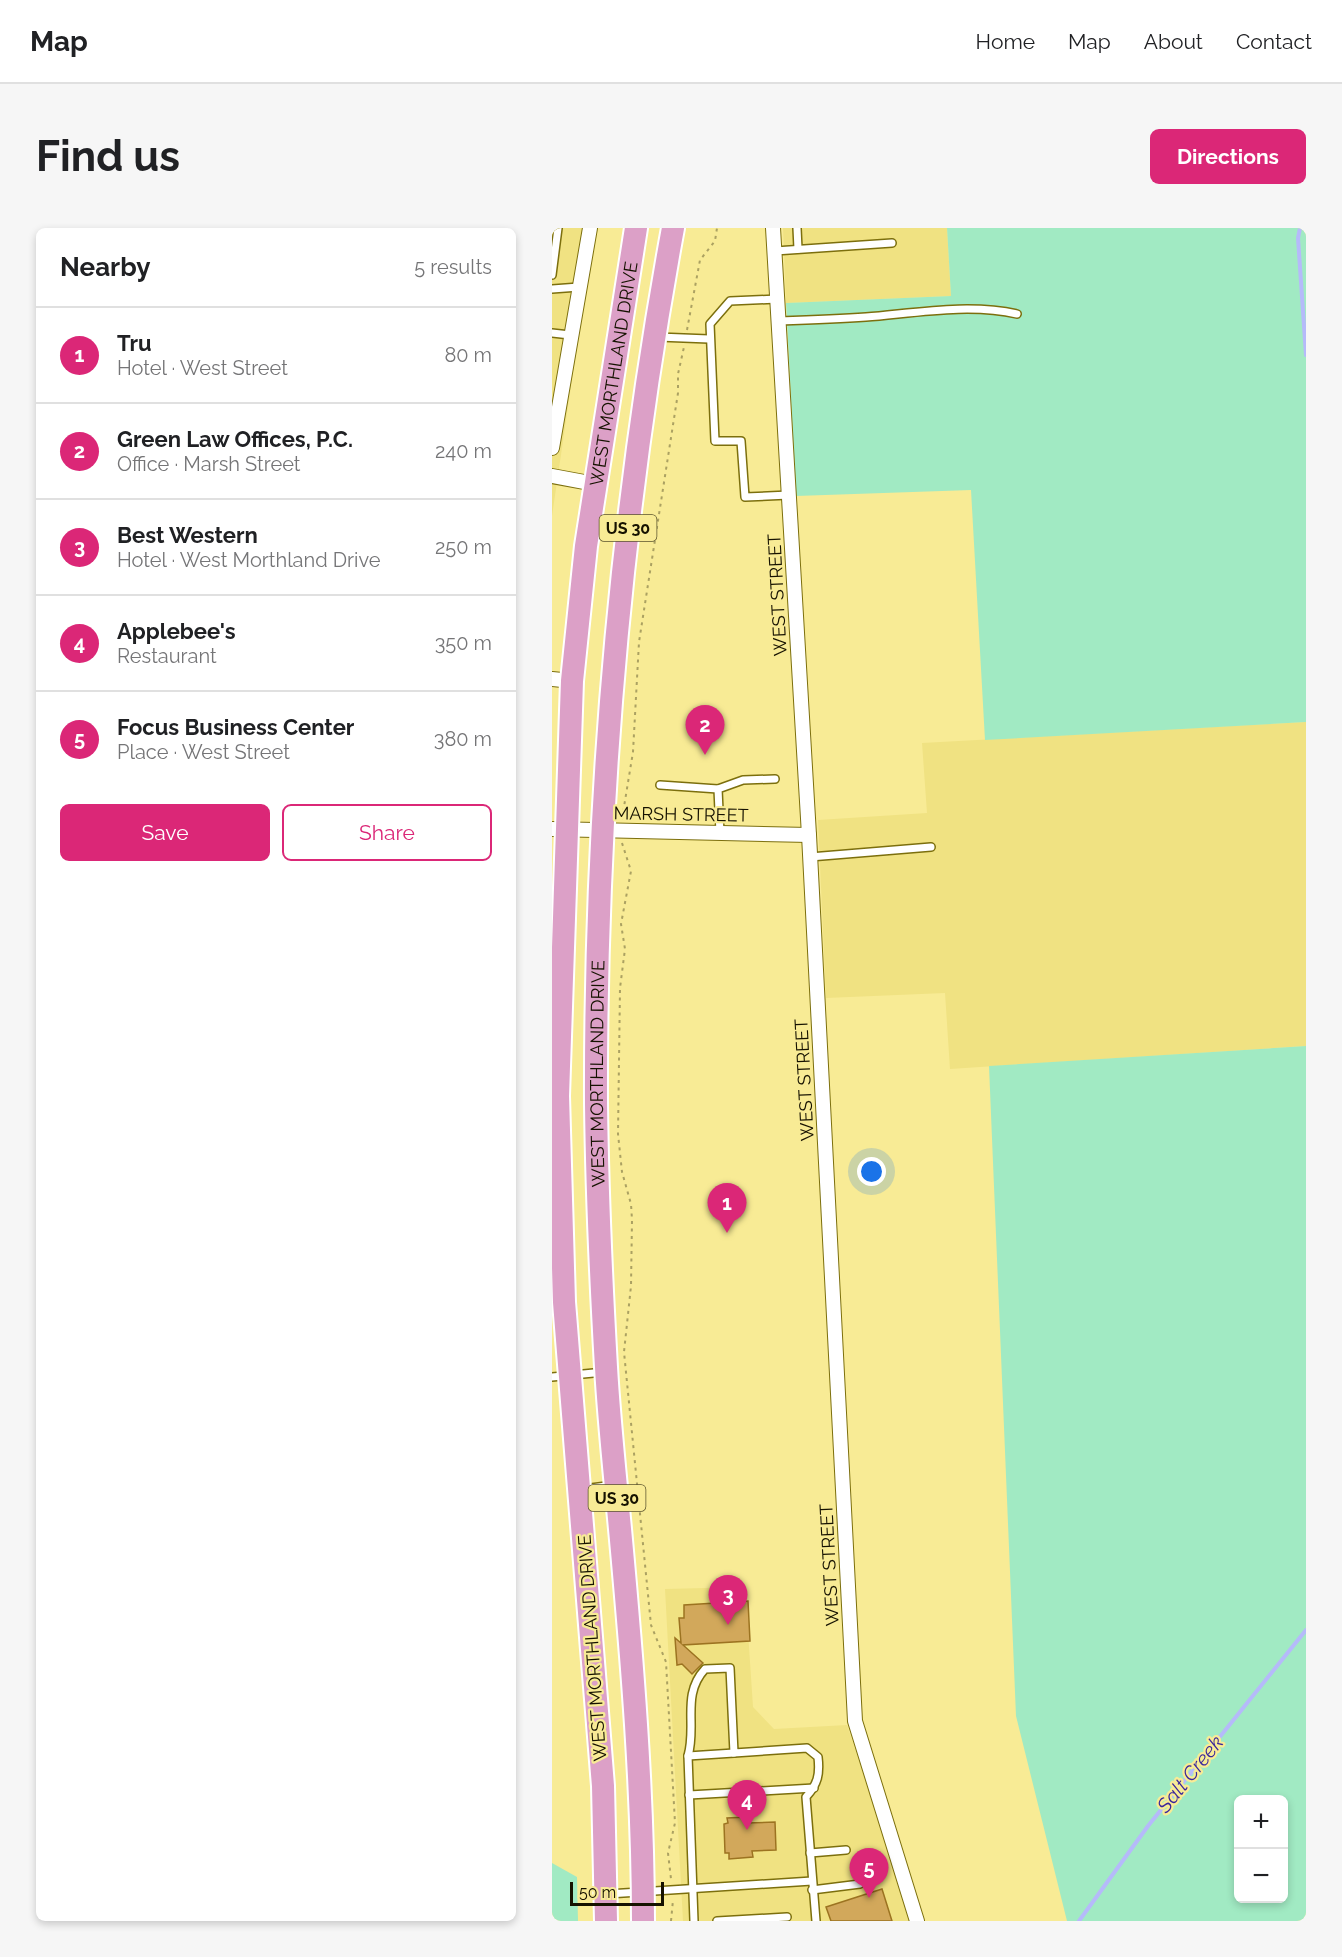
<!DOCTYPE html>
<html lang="en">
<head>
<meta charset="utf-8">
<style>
  body { margin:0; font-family:Raleway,sans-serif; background:#f6f6f6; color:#202124 }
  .controls { position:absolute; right:18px; bottom:18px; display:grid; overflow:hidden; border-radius:9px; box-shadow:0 3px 9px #0003 }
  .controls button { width:54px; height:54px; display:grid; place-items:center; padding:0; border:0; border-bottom:2px solid #e0e0e0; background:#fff; color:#202124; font:30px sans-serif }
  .scale { position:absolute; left:18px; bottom:15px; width:94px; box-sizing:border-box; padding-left:6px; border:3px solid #161200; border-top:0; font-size:16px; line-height:21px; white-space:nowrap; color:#161200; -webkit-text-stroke:4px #f8eb95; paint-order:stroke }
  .you { position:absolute; left:320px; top:944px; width:21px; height:21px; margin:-15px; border:4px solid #fff; border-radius:50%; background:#1a73e8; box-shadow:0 0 0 9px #1a73e833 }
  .badge { display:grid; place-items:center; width:39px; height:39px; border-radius:50%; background:#db2777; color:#fff; font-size:20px; font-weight:700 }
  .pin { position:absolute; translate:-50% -50px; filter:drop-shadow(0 2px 3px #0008) }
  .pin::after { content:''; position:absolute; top:32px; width:21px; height:18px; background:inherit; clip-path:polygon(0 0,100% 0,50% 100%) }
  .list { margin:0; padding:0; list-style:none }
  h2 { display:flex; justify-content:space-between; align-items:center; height:78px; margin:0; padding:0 24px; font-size:26px }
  h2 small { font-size:20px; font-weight:400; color:#757577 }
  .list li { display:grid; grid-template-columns:39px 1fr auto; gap:18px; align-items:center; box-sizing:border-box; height:96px; padding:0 24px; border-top:2px solid #e0e0e0 }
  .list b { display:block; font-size:22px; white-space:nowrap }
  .list p { margin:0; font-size:20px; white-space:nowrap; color:#757577 }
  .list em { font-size:20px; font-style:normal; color:#757577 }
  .actions { display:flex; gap:12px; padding:18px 24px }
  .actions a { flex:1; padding:14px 0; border:2px solid #db2777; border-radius:9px; text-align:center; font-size:21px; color:#db2777 }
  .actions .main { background:#db2777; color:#fff }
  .map { position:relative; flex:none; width:754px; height:1693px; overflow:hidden; border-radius:9px }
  header { display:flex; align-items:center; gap:36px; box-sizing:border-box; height:84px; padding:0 30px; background:#fff; border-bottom:2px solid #e0e0e0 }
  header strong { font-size:28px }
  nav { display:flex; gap:33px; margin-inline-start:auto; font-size:21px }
  .intro { display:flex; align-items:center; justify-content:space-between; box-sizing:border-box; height:144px; padding:0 36px }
  h1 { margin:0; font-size:42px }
  .button { padding:15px 27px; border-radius:9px; background:#db2777; color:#fff; font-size:21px; font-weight:700 }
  main { display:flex; gap:36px; padding:0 36px }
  aside { flex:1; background:#fff; border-radius:9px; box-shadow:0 3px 9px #0003 }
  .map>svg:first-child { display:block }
  .built { fill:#f0e282 }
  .green { fill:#a1eac3; fill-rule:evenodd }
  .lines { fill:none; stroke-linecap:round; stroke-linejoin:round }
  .stream { stroke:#b5bafa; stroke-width:4 }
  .building { fill:#d2a85b; stroke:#9c7321; stroke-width:1.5 }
  .service-casing { stroke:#7c6f0d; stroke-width:10 }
  .minor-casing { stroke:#7c6f0d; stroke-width:16 }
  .trunk-casing { stroke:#fff; stroke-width:26 }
  .path { stroke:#aba162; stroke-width:2; stroke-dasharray:3 4.5; stroke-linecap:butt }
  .service { stroke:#fff; stroke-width:7 }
  .minor { stroke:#fff; stroke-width:14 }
  .trunk { stroke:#dca0c7; stroke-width:22 }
  .labels { text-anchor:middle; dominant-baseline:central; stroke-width:4.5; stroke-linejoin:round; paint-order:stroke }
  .shield { fill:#f8eb95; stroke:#5a532d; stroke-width:1.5 }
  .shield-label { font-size:16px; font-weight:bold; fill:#161200 }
  .street-label { font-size:18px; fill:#161200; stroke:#f8eb95 }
  .water-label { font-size:20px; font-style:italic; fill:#38259c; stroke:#f8eb95 }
</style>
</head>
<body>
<header>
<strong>Map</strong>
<nav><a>Home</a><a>Map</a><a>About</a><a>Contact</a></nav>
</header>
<div class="intro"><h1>Find us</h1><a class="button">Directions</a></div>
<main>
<aside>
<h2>Nearby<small>5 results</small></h2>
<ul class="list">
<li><span class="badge">1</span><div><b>Tru</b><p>Hotel · West Street</p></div><em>80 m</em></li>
<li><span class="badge">2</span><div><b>Green Law Offices, P.C.</b><p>Office · Marsh Street</p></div><em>240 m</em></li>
<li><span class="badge">3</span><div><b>Best Western</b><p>Hotel · West Morthland Drive</p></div><em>250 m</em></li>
<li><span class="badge">4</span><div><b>Applebee's</b><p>Restaurant</p></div><em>350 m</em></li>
<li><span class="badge">5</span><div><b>Focus Business Center</b><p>Place · West Street</p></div><em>380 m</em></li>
</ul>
<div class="actions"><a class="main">Save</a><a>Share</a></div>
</aside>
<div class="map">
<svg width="754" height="1693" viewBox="0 0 754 1693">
  <rect width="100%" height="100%" fill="#f8eb95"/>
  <!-- built -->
  <g class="built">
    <path d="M0,0h46l-17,90 -29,198z"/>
    <path d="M231,0h164l4,68 -165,7z"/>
    <path d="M754,494v324l-356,23 -5,-76 -119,5 -8,-178 109,-7 -5,-70z"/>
    <path d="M193,1359l8,120 21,22 73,-4 40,119 22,77h-226l-18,-332z"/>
  </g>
  <!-- green -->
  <g class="green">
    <path d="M395,0h359v494l-321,18 -14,-250 -175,6 -10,-193 165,-7z"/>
    <path d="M754,818v875h-239l-51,-205 -27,-650zM686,1572h46v98h-46z"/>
    <path d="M0,1635l25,14 1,44h-26z"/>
  </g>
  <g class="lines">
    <!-- stream -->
    <g class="stream">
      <path d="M748,0l-2,10 8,117"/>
      <path d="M527,1693l69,-95 158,-196"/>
    </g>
  </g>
  <!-- building -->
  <g class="building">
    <path d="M196,1373l2,40 -67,4 20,18 -11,11 -10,-10 -5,1 -2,-27 6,5 -2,-25h5v-13z"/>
    <path d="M195,1589v6l28,-1 1,28 -24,1 1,6 -24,2v-6h-4l-1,-29 4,-1 -1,-5z"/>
    <path d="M330,1661l10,32h-61l-5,-14z"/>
  </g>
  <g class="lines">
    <defs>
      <g id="service">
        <path d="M245,0l1,21"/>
        <path d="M223,23l117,-8"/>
        <path d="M0,47l6,-47"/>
        <path d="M0,61l27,-2"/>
        <path d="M225,71l-47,2 -20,23 5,117h26l4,56 44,-2"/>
        <path d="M227,93c29,-1 58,-2 87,-4 49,-4 103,-14 151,-3"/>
        <path d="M0,105l18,2"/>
        <path d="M106,109l51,2"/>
        <path d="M108,557l58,4"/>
        <path d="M168,605l-2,-44 25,-9 32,-1"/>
        <path d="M258,629l121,-10"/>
        <path d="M0,1149l52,-5"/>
        <path d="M31,1261l31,-4"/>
        <path d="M136,1528l46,-3"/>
        <path d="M137,1567l125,-7"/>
        <path d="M258,1625l36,-3"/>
        <path d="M260,1662l48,-6"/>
        <path d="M56,1666l204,-13"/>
        <path d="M142,1693l-6,-165c9,-31 -7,-61 17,-87l25,-1 4,85 73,-5 11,9c2,17 0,27 -12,40l10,124"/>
        <path d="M165,1693l70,-4"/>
      </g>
      <g id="minor">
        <path d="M221,0l36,607 46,886 62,200"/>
        <path d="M0,220l38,-220"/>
        <path d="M0,248l43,8"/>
        <path d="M0,451l20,2"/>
        <path d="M0,601l257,6"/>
      </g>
      <g id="trunk">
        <path id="s1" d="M54,1693l-3,-135 -39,-484 -6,-206 14,-415 14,-135 50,-318"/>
        <path id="s2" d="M91,1693c0,-131 -11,-262 -23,-392 -5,-54 -11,-108 -14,-162 -5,-87 -9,-176 -10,-264 -1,-293 24,-587 77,-875"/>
      </g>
    </defs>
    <!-- service casing -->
    <use href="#service" class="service-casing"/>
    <!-- minor casing -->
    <use href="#minor" class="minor-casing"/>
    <!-- trunk casing -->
    <use href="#trunk" class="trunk-casing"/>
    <!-- path -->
    <g class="path">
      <path d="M135,102l13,-70 15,-19 2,-13"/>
      <path d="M70,591l11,-67 6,-110 39,-249v-19l6,-27"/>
      <path d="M70,615l9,28 -10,53 4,25 -5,39 -2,146 4,38 9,32 1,16 -1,66 -7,66 27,273 15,37 9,161 -7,30 3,26"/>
      <path d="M119,1693l2,-21"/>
    </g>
    <!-- service -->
    <use href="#service" class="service"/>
    <!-- minor -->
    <use href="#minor" class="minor"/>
    <!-- trunk -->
    <use href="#trunk" class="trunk"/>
  </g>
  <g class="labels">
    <!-- shield labels -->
    <g class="shield">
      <rect x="47.5" y="287" width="57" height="26" rx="4.5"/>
      <rect x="36.5" y="1257" width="57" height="26" rx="4.5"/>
    </g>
    <g class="shield-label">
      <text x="76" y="300">US 30</text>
      <text x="65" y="1270">US 30</text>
    </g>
    <!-- street labels -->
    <g class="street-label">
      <text stroke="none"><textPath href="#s1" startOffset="1552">WEST MORTHLAND DRIVE</textPath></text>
      <text transform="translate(225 367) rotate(-93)">WEST STREET</text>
      <text transform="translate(129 586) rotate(1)">MARSH STREET</text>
      <text stroke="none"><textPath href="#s2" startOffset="849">WEST MORTHLAND DRIVE</textPath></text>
      <text transform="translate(252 852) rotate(-93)">WEST STREET</text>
      <text transform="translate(277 1337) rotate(-93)">WEST STREET</text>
      <text transform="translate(40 1420) rotate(-94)">WEST MORTHLAND DRIVE</text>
    </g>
    <!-- water labels -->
    <g class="water-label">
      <text transform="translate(638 1546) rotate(-51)">Salt Creek</text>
    </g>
  </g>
</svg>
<div class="controls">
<button>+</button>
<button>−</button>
</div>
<div class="scale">50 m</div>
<div class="you"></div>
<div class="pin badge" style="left:175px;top:1005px">1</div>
<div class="pin badge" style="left:153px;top:527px">2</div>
<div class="pin badge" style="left:176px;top:1397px">3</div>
<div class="pin badge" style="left:195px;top:1602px">4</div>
<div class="pin badge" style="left:317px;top:1670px">5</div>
</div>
</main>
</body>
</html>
